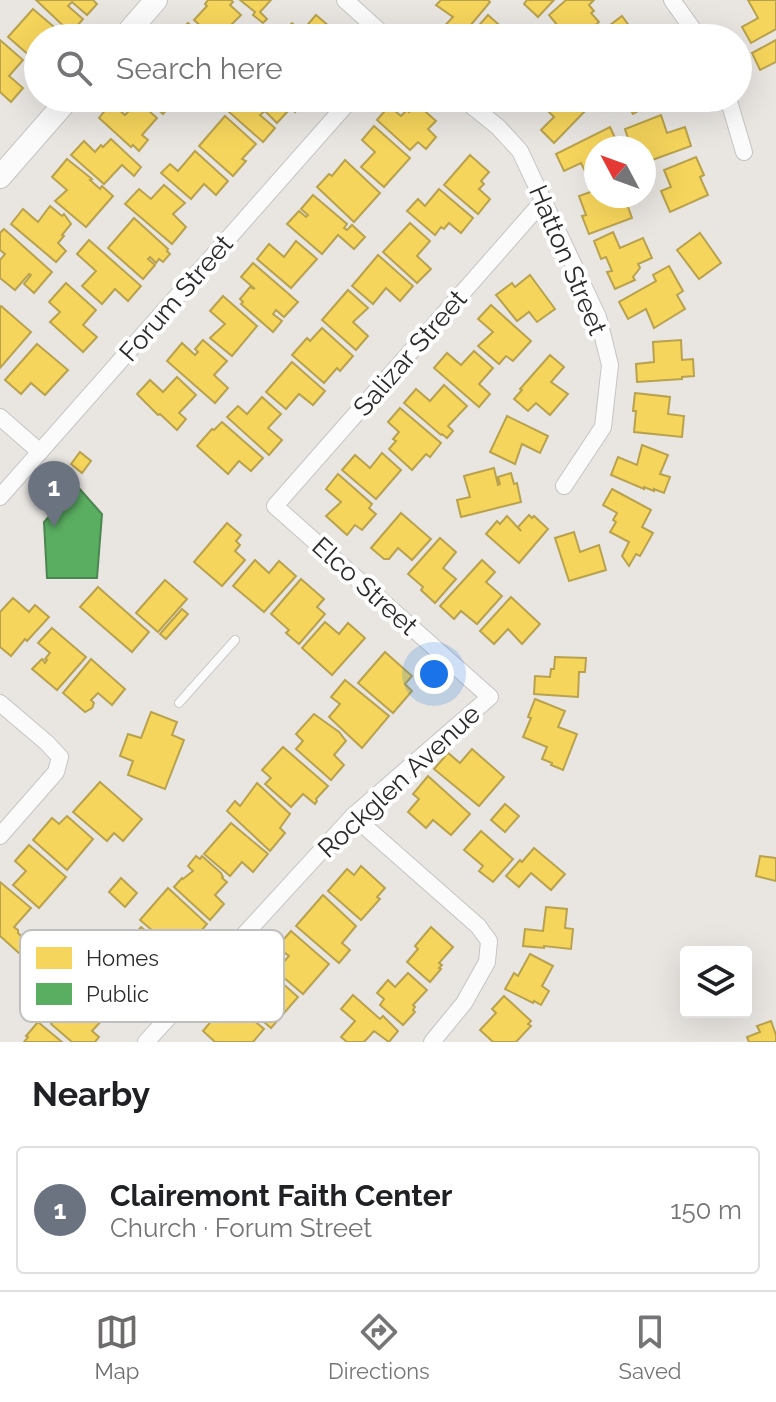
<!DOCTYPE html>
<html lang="en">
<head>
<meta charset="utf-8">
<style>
  body { margin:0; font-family:Raleway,sans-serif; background:#f2f2f2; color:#202124 }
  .controls { position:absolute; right:24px; bottom:24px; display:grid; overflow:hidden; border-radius:8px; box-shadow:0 8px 32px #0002 }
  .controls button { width:72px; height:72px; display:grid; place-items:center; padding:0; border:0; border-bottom:2px solid #e0e0e0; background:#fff; color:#202124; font:40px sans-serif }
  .compass { position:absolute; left:584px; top:136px; width:72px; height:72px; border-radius:50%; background:#fff; box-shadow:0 8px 32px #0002; rotate:311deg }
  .you { position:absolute; left:434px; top:674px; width:28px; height:28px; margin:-20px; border:6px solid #fff; border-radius:50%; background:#1a73e8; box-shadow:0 0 0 12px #1a73e833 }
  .badge { display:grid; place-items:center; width:52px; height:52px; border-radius:50%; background:#6e6c6b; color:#fff; font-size:26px; font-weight:700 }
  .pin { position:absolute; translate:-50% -66px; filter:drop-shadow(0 2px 4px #0008) }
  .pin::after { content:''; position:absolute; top:42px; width:28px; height:24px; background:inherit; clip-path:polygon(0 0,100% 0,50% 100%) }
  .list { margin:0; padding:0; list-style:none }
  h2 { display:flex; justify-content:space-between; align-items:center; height:104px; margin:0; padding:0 32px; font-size:34px }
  h2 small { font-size:26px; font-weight:400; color:#757577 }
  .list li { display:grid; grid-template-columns:52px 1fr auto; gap:24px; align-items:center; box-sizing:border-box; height:128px; margin:0 16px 16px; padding:0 16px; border:2px solid #e0e0e0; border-radius:8px }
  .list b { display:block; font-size:30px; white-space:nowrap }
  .list p { margin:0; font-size:26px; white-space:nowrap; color:#757577 }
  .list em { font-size:26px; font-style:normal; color:#757577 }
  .icon { flex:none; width:44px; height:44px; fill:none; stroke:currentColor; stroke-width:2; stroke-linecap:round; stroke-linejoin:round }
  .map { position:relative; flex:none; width:776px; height:1042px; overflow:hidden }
  .search { position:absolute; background:#fff; box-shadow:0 8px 32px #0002; left:24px; right:24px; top:24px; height:88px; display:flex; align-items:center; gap:20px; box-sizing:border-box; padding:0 28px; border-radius:44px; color:#757577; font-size:30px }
  .sheet { height:248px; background:#fff }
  nav { display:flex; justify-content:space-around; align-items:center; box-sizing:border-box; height:112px; border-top:2px solid #e0e0e0; background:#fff; font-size:22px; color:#757577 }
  nav a { display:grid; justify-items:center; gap:4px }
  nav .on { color:#6e6c6b }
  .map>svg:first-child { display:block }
  .homes { fill:#f6d55c; stroke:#b9a24d; stroke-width:2 }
  .public { fill:#5aae61; stroke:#4c8751; stroke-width:2 }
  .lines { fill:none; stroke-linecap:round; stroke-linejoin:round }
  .lane-casing { stroke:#c5c4c4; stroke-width:10 }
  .street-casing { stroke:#c5c4c4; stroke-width:18 }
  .secondary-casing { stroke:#c5c4c4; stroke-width:24 }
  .lane { stroke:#fcfbfb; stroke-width:8 }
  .street { stroke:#fcfbfb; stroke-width:16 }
  .secondary { stroke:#fcfbfb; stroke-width:22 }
  .labels { text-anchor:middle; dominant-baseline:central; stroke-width:8; stroke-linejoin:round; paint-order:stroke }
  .street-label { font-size:26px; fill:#2b2b2b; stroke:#fff }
  .key { fill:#fff; stroke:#bfbfbf; stroke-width:2 }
  .key-label { font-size:22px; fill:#2b2b2b }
</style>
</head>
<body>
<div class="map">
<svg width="776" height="1042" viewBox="0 0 776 1042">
  <rect width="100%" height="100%" fill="#e9e6e2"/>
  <!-- homes -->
  <g class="homes">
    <path d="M36,0h57l4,4 -10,11 -15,-13 -4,4 15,13 -12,14z"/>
    <path d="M208,0h23l2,2 -3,3 11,10 -9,9 14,12 -2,2h-30l-20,-18 13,-14 -2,-2z"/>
    <path d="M240,0h31l-11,12 7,7 -4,4 -10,-8 2,-3z"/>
    <path d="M441,0h47l2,2 -30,36h-14l-7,-6 14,-15 -17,-12z"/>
    <path d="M527,0h27l-16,17 -14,-13z"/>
    <path d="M566,0h28l-5,5 5,6 -3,2 8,9 -18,16h-19l-3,-4 -1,-8 -9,-11z"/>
    <path d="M748,0h28v29l-25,14 -9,-16 16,-9z"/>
    <path d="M33,9l34,29h-29v9l-8,9 -22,-19z"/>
    <path d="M316,15l21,18 -4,5h-48l-4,-3 11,-12 10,8z"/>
    <path d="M488,15l26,23h-46z"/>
    <path d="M622,16l11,15 -9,7h-31z"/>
    <path d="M188,23l17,15h-28l-2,-1z"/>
    <path d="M0,40l23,20 -14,16 14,12 -12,14 -11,-10z"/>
    <path d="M776,40v22l-16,8 -8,-17z"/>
    <path d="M145,98h32l-14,16z"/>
    <path d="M224,98h49l15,13 -11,12 -12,-12 -5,4 15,13 -12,14 -44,-39z"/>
    <path d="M283,98h24l-12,14 -14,-12z"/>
    <path d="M544,98h34l10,10 -34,35 -13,-13 13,-13 -15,-15z"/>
    <path d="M654,98l2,3 -23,13 -6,-10 -8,5 -5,-10z"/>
    <path d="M138,101l19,17 -15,17 6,5 -9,11 -6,-6 -2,2 -32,-29 12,-15 14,12z"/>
    <path d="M417,104l19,17 -8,8 8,8 -10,12 -8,-7 -8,8 -33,-30 12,-14 12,10 6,-6 2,2z"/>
    <path d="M661,115l6,18 18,-6 6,19 -47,17v-15h-13l-6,-19z"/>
    <path d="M225,116l31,28 -14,15 4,2 -13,15 -34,-30z"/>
    <path d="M374,126l36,32 -26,29 -23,-20 14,-15 -13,-12z"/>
    <path d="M610,127l8,17 -8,4h-14v30l-6,3 -9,-18 -17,8 -8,-17z"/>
    <path d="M111,139l30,28 -7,9 -12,-11 -18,19 -33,-29 13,-14 11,11 6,-7 2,2z"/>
    <path d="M195,151l33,30 -12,14 -12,-11 -13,15 -30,-26 9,-9 8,7z"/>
    <path d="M470,155l19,17 -8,9 3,3 -5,5 11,10 -12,15 -34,-29z"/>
    <path d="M696,157l8,18 -4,2 8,18 -38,17 -9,-21 10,-4 -7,-17z"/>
    <path d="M67,159l25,20 -2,1 10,9 2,-3 11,10 -27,31 -31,-26 12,-11 -15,-13z"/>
    <path d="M345,160l35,33 -26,29 -37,-35 12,-13 3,2z"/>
    <path d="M164,185l21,18 -12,11 13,13 -14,17 -47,-40 14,-15 12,10z"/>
    <path d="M439,189l34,29 -12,15 -12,-10 -5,6 -3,-2 -6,8 -28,-24 11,-12 7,7z"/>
    <path d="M596,190v6h28l8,22 -43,16 -7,-18 4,-1 -7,-19z"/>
    <path d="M313,195l34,29 -3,4 3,2 5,-5 13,12 -11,12 -16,-14 -16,19 -35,-30 12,-13 7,6 2,-2 -7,-6z"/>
    <path d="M50,206l12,10 2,-2 7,10 -9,11 2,1 -6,7 8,8 -10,11 -45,-38 12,-15 15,13z"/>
    <path d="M134,218l34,31 -1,2 3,3 -7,8 -4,-3 -3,4 -6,-6 -2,2 7,6 -12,14 -35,-31z"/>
    <path d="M410,223l20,18 -13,15 14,13 -14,14 -34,-31z"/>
    <path d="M4,229l48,43 -18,21 -10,-9 7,-9 -2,-1 -14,16 -15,-12v-18l5,-6 -5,-4v-17z"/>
    <path d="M613,232l7,16 23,-10 9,20 -14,6 2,4 -7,9 2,3 -20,9 -8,-17 5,-1 -6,-14 -5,2 -7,-18z"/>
    <path d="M700,233l21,30 -22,16 -22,-29z"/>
    <path d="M89,240l52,46 -13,15 -13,-12 -13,15 -20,-18 14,-15 -19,-17z"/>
    <path d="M296,241l21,18 -26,29 -34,-29 12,-15 15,13z"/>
    <path d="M378,255l35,31 -13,15 -14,-13 -13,16 -21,-18z"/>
    <path d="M253,263l45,39 -14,15 -8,-7 -3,4 9,7 -9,11 -32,-28 2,-2 -3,-3 10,-12 5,2 -14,-12z"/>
    <path d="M669,266l14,25 -6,4 8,14 -31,19 -8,-19 -18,10 -9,-17 37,-21 -3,-6z"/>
    <path d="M530,275l25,34 -18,13 -8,-10 -12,9 -21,-26 16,-12 3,4z"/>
    <path d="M66,283l30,27 -13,15 14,12 -14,15 -33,-30 10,-10 -11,-10z"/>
    <path d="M348,290l20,18 -15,14 15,14 -12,14 -34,-30z"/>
    <path d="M223,296l34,30 -25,30 -22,-18 15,-14 -15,-13z"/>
    <path d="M491,305l40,36 -18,20 -7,-5 -7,8 -21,-18 15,-14 -15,-13z"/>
    <path d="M1,306l30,26 -31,36v-61z"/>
    <path d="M322,328l31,28 -13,15 -3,-3 -13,15 -32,-28 15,-17 3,3z"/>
    <path d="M203,340l24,21 -13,14 14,13 -13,15 -48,-42 15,-18 13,12 3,-3 -3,-3z"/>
    <path d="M681,340l1,20 11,-1 1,17 -12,1v2l-45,3 -1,-18 18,-2 -1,-20z"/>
    <path d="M37,344l31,26 -23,25 -14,-12 -10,11 -16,-14z"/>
    <path d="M474,351l19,17 -14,16 11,10 -11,13 -45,-39 13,-15 14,12z"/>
    <path d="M550,355l14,12 -13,15 17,12 -18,21 -14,-12 -8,8 -14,-12 8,-9 -2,-1z"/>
    <path d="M292,362l33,29 -12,14 -14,-11 -13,15 -20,-17z"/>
    <path d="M177,377l19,18 -17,18 7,6 -9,11 -17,-16 -2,1 -21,-21 13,-14 13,12z"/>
    <path d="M444,385l23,21 -19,20 5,5 -6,7 -5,-4 -1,1 -37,-32 12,-14 14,12z"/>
    <path d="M635,393l35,4 -2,17 16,2 -2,21 -48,-5 2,-21h-3z"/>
    <path d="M262,397l19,17 -13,14 14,12 -13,15 -42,-38 11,-11 9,8z"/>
    <path d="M400,408l41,35 -11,14 -4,-3 -14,16 -23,-21 7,-8 -3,-2 6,-7 -11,-10z"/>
    <path d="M507,416l41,20 -8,17 -18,-9 -7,20 -25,-12z"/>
    <path d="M222,422l41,36 -12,13 -12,-10 -11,13 -31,-28 15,-17 2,1z"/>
    <path d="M642,445l26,10 -8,19 10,3 -6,16 -10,-4v2l-10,-4v2l-33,-14 7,-18 19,8z"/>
    <path d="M80,452l11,9 -9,12 -11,-9z"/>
    <path d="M382,453l19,17 -25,29 -34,-29 13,-15 15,13z"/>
    <path d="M494,468l4,17 2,-1 -2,-7 13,-4 3,11 3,-1 4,19 -60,15 -4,-17 13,-3 -6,-21z"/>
    <path d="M338,474l34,30 -3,4 7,6 -14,16 -7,-5 -8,10 -21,-19 15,-14 -15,-13z"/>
    <path d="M612,489l39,21 -9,17 11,6 -13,23 -4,-2 -7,12 -7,-10 7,-14 -19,-10 6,-10 -3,-2 4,-7 -14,-8z"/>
    <path d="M401,513l30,26 -19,21 -14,-12 -9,11h-5l-13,-11z"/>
    <path d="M529,515l3,3 2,-2 14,13 -29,34 -33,-29 11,-13 3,3 7,-8 14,15 -3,-4z"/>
    <path d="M227,523l14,12 -5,6 4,4 -5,6 10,9 -23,26 -28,-24z"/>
    <path d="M574,532l6,20 19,-7 7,25 -37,11 -14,-43z"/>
    <path d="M440,538l16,14 -13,16 13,11 -21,24 -14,-13 2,-3 -15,-13z"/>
    <path d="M255,560l14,13 10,-12 17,15 -32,36 -31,-26z"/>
    <path d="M482,560l13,12 -9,10 16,14 -25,28 -16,-13 -7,8 -14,-13z"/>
    <path d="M301,579l23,20 -7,8 8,7 -26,30 -13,-11 3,-3 -18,-16z"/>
    <path d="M165,580l22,19 -29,33 -22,-19z"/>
    <path d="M98,587l51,45 -17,20 -52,-45z"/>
    <path d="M511,597l29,27 -18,20 -14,-15 -14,15 -14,-13z"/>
    <path d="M13,598l16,14 6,-7 14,12 -22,24 -2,-2 -14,17 -11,-9v-35z"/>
    <path d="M182,609l6,5 -22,25 -6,-5z"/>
    <path d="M325,622l14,12 9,-11 17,15 -33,37 -30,-27z"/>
    <path d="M52,628l34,29 -29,33 -25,-21 10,-10 3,4 2,-3 -2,-1 5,-6 -12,-10z"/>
    <path d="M385,652l27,24 -7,8 7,7 -19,22 -35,-30z"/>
    <path d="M555,657l31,1 -1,14h-6l-1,25 -44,-3 1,-18 15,1 1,-8h3z"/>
    <path d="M91,659l34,30 -13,16 -14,-12 -7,7 3,3 -2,5 -7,4 -22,-19z"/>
    <path d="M345,680l44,36 -27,32 -33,-31 11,-13 -9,-7z"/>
    <path d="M535,699l30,12 -7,16 19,7 -14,36 -12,-5 1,-2 -10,-4 5,-12 -24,-10 8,-19 -3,-1z"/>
    <path d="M151,712l26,10 -5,13 12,5 -19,49 -37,-14 5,-14 -13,-5 8,-22 13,4z"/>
    <path d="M314,714l25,18 7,9 -12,14 10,10 -13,15 -35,-31 7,-8 -7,-7z"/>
    <path d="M283,747l45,39 -12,13 1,2 -2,3 -12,-10 -12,13 -26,-23 6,-6 -9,-8z"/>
    <path d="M472,749l32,28 -25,29 -45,-37 14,-16 12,10z"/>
    <path d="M428,776l42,38 -19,21 -18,-15 -7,8 -18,-16 11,-13 -6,-5z"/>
    <path d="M100,782l42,37 -19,22 -9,-8 -7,8 -34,-29z"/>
    <path d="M257,783l33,31 -10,14 5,5 -15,18 -43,-40 8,-10 5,5z"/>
    <path d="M505,804l14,12 -14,16 -14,-12z"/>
    <path d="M67,816l26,23 -26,31 -34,-30 19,-22 7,6z"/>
    <path d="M231,823l37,31 -15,18 -11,-10 -12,14 -26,-22z"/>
    <path d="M481,831l32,28 -20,23 -14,-11 4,-5 -19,-16z"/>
    <path d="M29,845l37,32 -27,31 -26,-23 13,-14 -11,-10z"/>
    <path d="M534,848l31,26 -14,16 -20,-17 -12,14 -13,-11 14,-16 2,2z"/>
    <path d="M196,856l4,3 2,-3 19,17 2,4 -1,1 5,4 -12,13 9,9 -14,16 -36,-33 8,-9 1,1 10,-8 -5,-5z"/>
    <path d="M760,856l16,2v23l-20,-5z"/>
    <path d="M361,866l24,22 -8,9 3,2 -19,21 -33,-29 19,-22 7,6z"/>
    <path d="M121,878l16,15 -12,14 -16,-15z"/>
    <path d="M0,882l31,26 -17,19 4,3v3l11,10 -9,11 -20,-18z"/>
    <path d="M168,888l39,36 -19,22 -7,-7v3l-8,6 -33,-28z"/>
    <path d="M323,895l33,31 -14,17 8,7 -11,13 -43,-37z"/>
    <path d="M546,907l21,2 -2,19 8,1 -2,20 -27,-3v2l-21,-2 2,-17 18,2z"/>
    <path d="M141,927l33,26 -2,2 2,1 -26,31 -34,-29z"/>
    <path d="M431,927l22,20 -14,16 3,2 -3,3 2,1 -11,13 -23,-20 11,-13 -3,-3z"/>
    <path d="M291,931l38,33 -26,30 -27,-23 13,-15 -12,-9z"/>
    <path d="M530,954l23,12 -11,20 7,5 -8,14 -7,-4 -1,2 -28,-14 9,-16 4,3z"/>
    <path d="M264,967l34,30 -27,31 -36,-31 14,-17 2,2z"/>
    <path d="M408,973l19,17 -14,15 2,2 -2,3 2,2 -12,13 -23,-20 4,-6 -7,-6 11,-13 7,7z"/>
    <path d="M72,992l32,26 -12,13 7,6 -4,5h-23l-21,-18 16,-18 -4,-4z"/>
    <path d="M353,995l27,24 3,-3 15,15 -9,11 -15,-11 -10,11h-17l-6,-5 14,-16 -14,-12z"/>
    <path d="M504,996l27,25 -3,3 3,2 -15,16h-23l-13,-12 16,-17 -4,-4z"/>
    <path d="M229,1000l35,29 -11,13h-38l-12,-11z"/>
    <path d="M771,1021l5,14v7h-27l-2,-5 13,-5 -3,-6z"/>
    <path d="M38,1022l24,20h-38l4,-5 -2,-1z"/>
  </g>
  <!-- public -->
  <path class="public" d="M77,486l25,28 -5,64h-50l-3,-56z"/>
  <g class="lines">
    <defs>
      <path id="lane" d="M179,703l56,-63"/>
      <g id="street">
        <path d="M345,0l42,38"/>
        <path d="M672,0l27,38"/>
        <path d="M462,98l36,29 22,24 78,166 12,48 -7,62 -39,59"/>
        <path d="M728,98l16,54"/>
        <path d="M0,417l40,35"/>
        <path d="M0,497l352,-399"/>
        <path d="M0,703l47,40 13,14 -4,15 -56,64"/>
        <path d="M353,816l125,110 11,15 -2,21 -23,41 -32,39"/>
        <path d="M146,1042l207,-226 137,-119 -215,-191 269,-306"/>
      </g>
      <g id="secondary">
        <path d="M123,38l33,-38"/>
        <path d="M0,177l69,-79"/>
      </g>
    </defs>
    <!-- lane casing -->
    <use href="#lane" class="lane-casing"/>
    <!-- street casing -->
    <use href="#street" class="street-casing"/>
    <!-- secondary casing -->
    <use href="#secondary" class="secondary-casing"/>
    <!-- lane -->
    <use href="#lane" class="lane"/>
    <!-- street -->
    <use href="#street" class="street"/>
    <!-- secondary -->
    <use href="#secondary" class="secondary"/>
  </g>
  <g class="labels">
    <!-- street labels -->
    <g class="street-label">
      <text transform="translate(568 260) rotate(67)">Hatton Street</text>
      <text transform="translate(176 298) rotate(-49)">Forum Street</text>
      <text transform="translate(410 353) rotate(-49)">Salizar Street</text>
      <text transform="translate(365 586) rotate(42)">Elco Street</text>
      <text transform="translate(399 781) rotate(-43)">Rockglen Avenue</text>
    </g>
  </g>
  <!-- legend -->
  <rect x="20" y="930" width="264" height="92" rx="12" class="key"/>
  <rect x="36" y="947" width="36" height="22" fill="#f6d55c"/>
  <rect x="36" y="983" width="36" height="22" fill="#5aae61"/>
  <g class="key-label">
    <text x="86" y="966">Homes</text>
    <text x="86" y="1002">Public</text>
  </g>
</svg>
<div class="controls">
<button><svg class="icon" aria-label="layers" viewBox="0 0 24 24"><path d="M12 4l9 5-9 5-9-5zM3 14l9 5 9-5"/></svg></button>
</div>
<svg class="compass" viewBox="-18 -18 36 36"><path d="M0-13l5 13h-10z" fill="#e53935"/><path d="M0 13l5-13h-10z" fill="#757577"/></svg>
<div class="you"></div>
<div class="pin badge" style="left:54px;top:527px;background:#6b7280">1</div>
<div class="search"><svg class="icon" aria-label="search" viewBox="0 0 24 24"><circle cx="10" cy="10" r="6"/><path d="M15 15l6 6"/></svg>Search here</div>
</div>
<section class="sheet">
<h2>Nearby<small></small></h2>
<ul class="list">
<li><span class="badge" style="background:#6b7280">1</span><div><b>Clairemont Faith Center</b><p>Church · Forum Street</p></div><em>150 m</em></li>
</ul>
</section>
<nav>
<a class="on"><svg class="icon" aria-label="map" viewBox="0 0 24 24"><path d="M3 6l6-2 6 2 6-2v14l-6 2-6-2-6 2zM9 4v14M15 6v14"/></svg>Map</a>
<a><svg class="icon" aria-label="directions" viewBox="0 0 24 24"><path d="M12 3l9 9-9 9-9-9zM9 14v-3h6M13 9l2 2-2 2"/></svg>Directions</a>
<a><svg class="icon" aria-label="saved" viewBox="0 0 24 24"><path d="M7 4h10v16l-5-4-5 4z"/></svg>Saved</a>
</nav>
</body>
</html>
